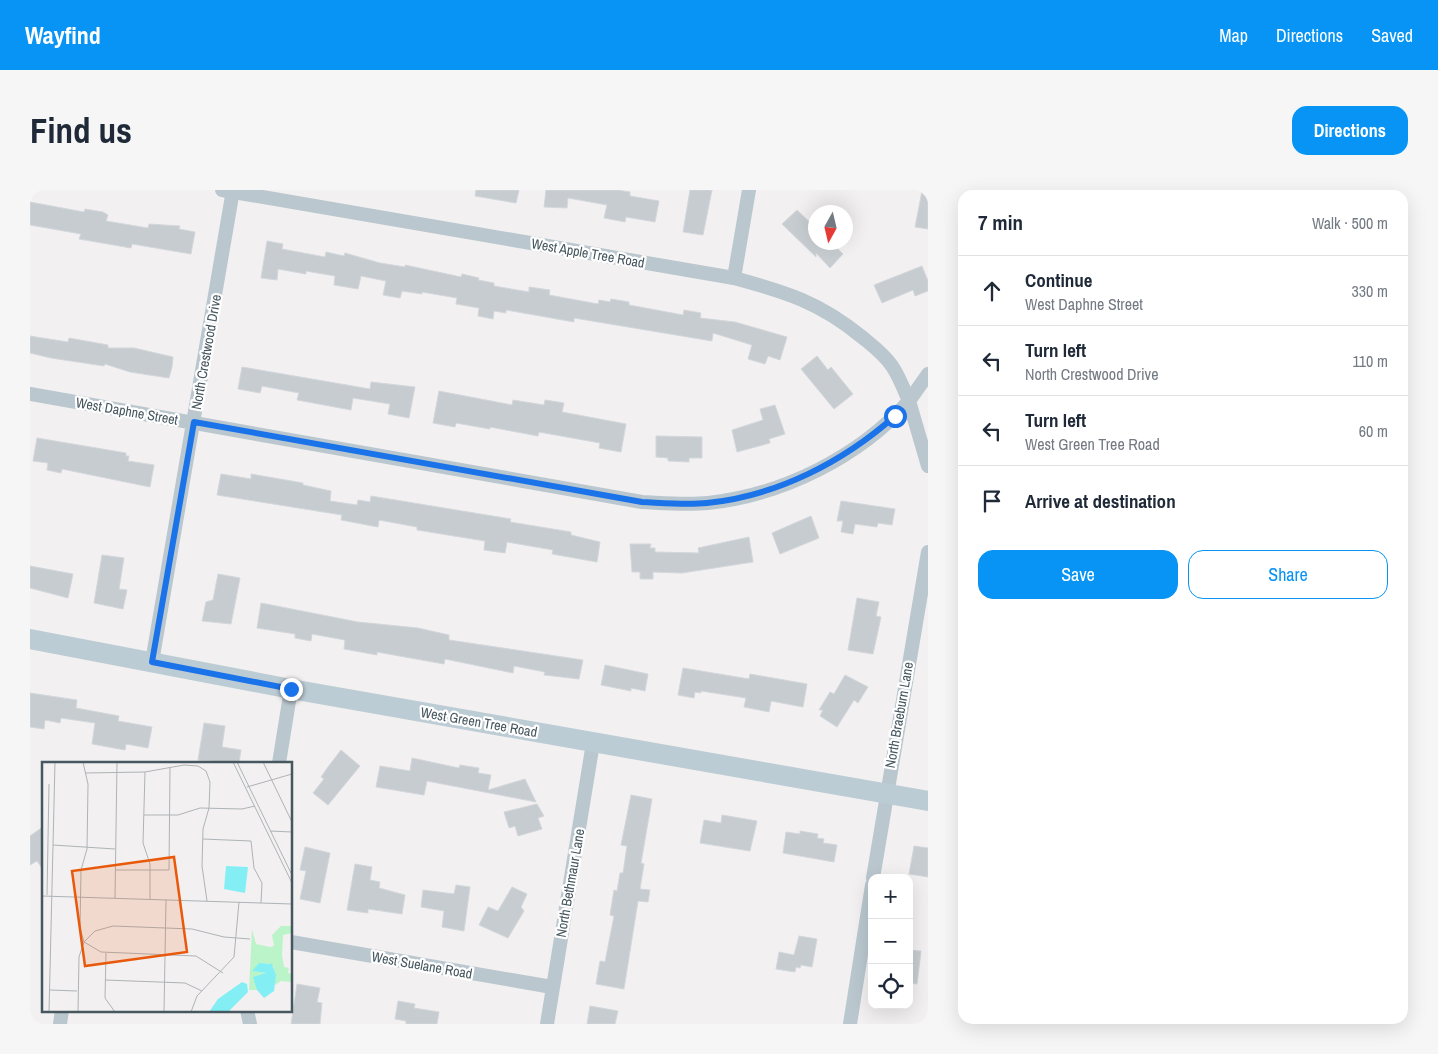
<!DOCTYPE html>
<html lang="en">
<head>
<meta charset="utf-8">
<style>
  body { margin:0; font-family:"Archivo Narrow",sans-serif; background:#f6f6f7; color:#1f2937 }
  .controls { position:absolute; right:15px; bottom:15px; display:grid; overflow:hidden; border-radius:10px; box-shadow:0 5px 20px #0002 }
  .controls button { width:45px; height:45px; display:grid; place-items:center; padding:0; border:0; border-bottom:1px solid #e0e1e3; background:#fff; color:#1f2937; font:25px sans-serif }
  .compass { position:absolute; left:778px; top:15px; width:45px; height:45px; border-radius:50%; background:#fff; box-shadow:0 5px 20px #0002; rotate:188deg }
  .stop { position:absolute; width:15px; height:15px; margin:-11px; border:4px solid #1a73e8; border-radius:50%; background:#fff }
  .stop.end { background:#1a73e8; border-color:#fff; box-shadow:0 1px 5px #0008 }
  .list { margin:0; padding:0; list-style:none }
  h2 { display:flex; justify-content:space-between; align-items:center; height:65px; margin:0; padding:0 20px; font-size:21px }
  h2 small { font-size:16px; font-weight:400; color:#747a83 }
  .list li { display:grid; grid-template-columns:32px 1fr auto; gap:15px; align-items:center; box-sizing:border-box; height:70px; padding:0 20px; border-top:1px solid #e0e1e3 }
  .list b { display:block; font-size:19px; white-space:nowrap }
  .list p { margin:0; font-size:16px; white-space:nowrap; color:#747a83 }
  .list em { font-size:16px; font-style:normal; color:#747a83 }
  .actions { display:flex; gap:10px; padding:15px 20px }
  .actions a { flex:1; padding:11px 0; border:1px solid #0794f5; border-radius:15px; text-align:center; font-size:18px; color:#0794f5 }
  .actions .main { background:#0794f5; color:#fff }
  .icon { flex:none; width:28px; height:28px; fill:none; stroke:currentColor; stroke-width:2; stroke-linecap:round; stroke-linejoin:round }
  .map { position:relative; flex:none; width:898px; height:834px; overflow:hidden; border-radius:15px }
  header { display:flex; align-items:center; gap:30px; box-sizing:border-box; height:70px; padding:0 25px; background:#0794f5; color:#fff }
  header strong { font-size:24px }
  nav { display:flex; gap:28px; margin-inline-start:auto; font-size:18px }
  .intro { display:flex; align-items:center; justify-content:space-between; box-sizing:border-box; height:120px; padding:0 30px }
  h1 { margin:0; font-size:35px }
  .button { padding:12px 22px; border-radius:15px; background:#0794f5; color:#fff; font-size:18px; font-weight:700 }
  main { display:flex; gap:30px; padding:0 30px }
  aside { flex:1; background:#fff; border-radius:15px; box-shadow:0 5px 20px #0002 }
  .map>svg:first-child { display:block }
  .building { fill:#c6ccd0; stroke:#d3d7dc }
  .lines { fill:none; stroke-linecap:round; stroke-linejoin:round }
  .street { stroke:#bac7ce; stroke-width:14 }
  .secondary { stroke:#bcccd5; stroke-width:20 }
  .route { stroke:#1a73e8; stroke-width:6 }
  .labels { text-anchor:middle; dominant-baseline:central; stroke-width:4.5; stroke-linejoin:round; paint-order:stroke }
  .street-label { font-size:14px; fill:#46575f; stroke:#fff }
  .inset-road { fill:none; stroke:#adb3b6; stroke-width:1 }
  .view { fill:#e8590c; fill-opacity:0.15; stroke:#e8590c; stroke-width:2.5 }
  .inset-edge { fill:none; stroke:#46575f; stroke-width:2.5 }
</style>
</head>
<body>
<header>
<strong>Wayfind</strong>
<nav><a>Map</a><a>Directions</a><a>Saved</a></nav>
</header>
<div class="intro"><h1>Find us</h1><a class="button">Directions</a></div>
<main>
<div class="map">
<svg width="898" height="834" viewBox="0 0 898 834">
  <rect width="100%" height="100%" fill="#f2f0f0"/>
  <!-- building -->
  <g class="building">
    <path d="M446,0h43l-3,13 -41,-7z"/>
    <path d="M516,0h71l13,2v4l29,5 -4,21 -29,-5 -1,5 -21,-4 3,-13 -39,-7 -1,10 -23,-1z"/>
    <path d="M660,0h22l-9,45 -20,-3z"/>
    <path d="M892,1l6,1v37l-13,-2z"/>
    <path d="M0,12l54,10 1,-3 18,3 5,3 -2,6 42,7 1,-4 31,2 -1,3 16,3 -4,22 -59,-10 -1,4 -52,-9 2,-5 -51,-9z"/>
    <path d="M767,20l19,18v14h15l12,12 -13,14 -14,-15v4l-34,-33z"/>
    <path d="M237,51l16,3 -1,5 43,8 1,-5 18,4 1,-3 35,10 25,4v-2l56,12 1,-3 17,4 -1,2 16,3v3l35,6v-5l21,3 -1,5 49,9 1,-4 11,2 1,-3 18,3v3l54,10 1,-5 17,3 -1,5 35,4 52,15 -7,23 -12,-4 -3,8 -17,-5 4,-14 -39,-12 -1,8 -138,-23v4l-68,-12v3l-12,-2 -1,8 -15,-3 1,-8 -23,-4 1,-6 -35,-6v2l-20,-3 -2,7 -17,-3 3,-14 -25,-5 -3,13 -24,-4 1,-9 -29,-5v3l-28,-5 -1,11 -16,-2z"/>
    <path d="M892,76l6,15v10l-13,5 -2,-6 -31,13 -8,-18z"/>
    <path d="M0,146l38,6 1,-4 39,7v3h26l39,9 -1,10 -3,11 -39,-6 -25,-8 -1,2 -53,-8 -21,-5z"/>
    <path d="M787,166l11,14 3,-3 22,27 -19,15 -33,-40z"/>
    <path d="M212,177l128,22 1,-7 44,5 -6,31 -21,-4 2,-10 -37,-6 -2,12 -54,-10 2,-7 -37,-7 -2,7 -22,-4z"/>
    <path d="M409,201l73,14 1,-5 31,5 1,-5 19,3 -2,9 64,12 -5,28 -22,-4 1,-5 -61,-11 -1,4 -48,-9v2l-34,-6 -1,4 -22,-4z"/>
    <path d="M745,215l10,29 -16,5 1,4 -33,9 -5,-22 31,-10 -3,-11z"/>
    <path d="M626,246l46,1v21h-13v4l-21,-1v-3l-12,-1z"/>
    <path d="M7,248l89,15v3h3l-1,5 26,4 -4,22 -88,-18 -1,4 -14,-3 1,-7 -15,-2z"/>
    <path d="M191,284l30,5v-5l52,9v2l28,6 -1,10 27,4 1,-5 12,2 1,-6 140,23 -1,3 61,10v3l29,7 -3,20 -45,-8 1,-4 -46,-8 -2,11 -21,-3 1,-9 -68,-11v-3l-38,-7 -1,7 -37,-7 1,-5 -125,-20z"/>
    <path d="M811,311l54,8 -3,16 -14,-2 -1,4 -22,-3 -2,10 -12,-2 2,-11h-6z"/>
    <path d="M781,326l8,22 -39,16 -8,-21z"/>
    <path d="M719,347l4,25 -71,11 -29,-1v7h-13v-7h-8l-2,-28h21l-1,4h5v4l44,1 -1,-5z"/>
    <path d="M72,365l22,3 -5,31 8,1 -4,19 -29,-6z"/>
    <path d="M0,376l43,8 -5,24 -38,-10z"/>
    <path d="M188,384l22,4 -9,46 -29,-3 4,-19 7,-2z"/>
    <path d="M827,408l22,4 -3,14 5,1 -8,37 -25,-4z"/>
    <path d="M231,413l97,19 60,6 31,7v5l134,20 -4,19 -35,-4 1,-3 -31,-6 -1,7 -68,-14 -1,5 -67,-12v3l-33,-6 1,-9 -33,-6 -1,7 -16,-3v-4l-38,-6z"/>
    <path d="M575,475l43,9 -3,17 -14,-3v3l-30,-6z"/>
    <path d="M653,478l66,11 1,-5 57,10 -4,23 -32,-6 -2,11 -25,-5 2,-9 -45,-7v2l-6,-1 -1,6 -16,-3z"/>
    <path d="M815,485l23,12 -10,16 -4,-3 -17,27 -17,-11 3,-6h-4l11,-18 4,2z"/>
    <path d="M0,503l47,7 -1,8 43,8 -1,5 34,6 -4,21 -22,-4 -1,6 -33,-6 3,-21 -34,-5 -1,5 -15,-3 -1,9 -14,-2z"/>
    <path d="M174,533l21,3 -3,21 19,3 -2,13 -41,-3z"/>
    <path d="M311,560l19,16 -32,39 -15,-12 11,-14 -3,-2 7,-10z"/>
    <path d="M382,568l47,10 1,-3 19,3 -1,5 13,2 -3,15 37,-11 11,23 -109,-21 -3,14 -48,-8 4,-21 30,5z"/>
    <path d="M601,605l21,4 -11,64 3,1 -4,25 10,1 -2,12 -10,-1 -14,88 -28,-5 4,-23 5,1 9,-46 -4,-1 4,-25 3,1 3,-18h3l4,-27 -6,-1z"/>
    <path d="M507,614l7,12 -6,2 4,11 -24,7 -3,-10 -6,2 -5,-16z"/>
    <path d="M692,625l35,6 -7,30 -50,-8 4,-23 17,3z"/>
    <path d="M14,636v45l-7,-10 -7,4v-29z"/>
    <path d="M770,641l18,3 -1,4 7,1 -1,4 14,2 -3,17 -51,-9 3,-21 14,2z"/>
    <path d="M884,656l14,2v29l-19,-3z"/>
    <path d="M275,657l25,6 -10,50 -20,-4 6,-28 -6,-1z"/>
    <path d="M325,674l17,3 -2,13 10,2 -1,6 26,7 -3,19 -34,-5v4l-21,-3z"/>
    <path d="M426,695l14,2 -6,44 -22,-4 2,-16 -23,-4 2,-17 31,4z"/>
    <path d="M482,697l15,7 -6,13 3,4 -16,27 -29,-13 9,-18 10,4z"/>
    <path d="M769,746l18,3 -5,28 -11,-2 -1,3 -4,-1 -1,5 -19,-3 3,-17 15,3z"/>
    <path d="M879,760l12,1 -4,33 -8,-1z"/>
    <path d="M267,794l23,4 -3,14 5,1 -2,21h-29z"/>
    <path d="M368,811l17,3 -1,4 25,4 -2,12h-31v-3l-11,-2z"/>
    <path d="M560,816l28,5 -3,13h-28z"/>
  </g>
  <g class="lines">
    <!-- street -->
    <g class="street">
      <path d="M704,88l15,-88"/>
      <path d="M898,184l-19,27 19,65"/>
      <path d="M0,204l612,108c22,1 44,3 66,1 75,-8 151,-46 201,-102 -5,-11 -10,-25 -17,-35 -8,-12 -19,-20 -30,-29 -43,-35 -76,-45 -128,-59l-512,-88"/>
      <path d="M122,472l81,-472"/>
      <path d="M249,573l12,-74"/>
      <path d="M843,688l55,-326"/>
      <path d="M261,752l261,45"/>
      <path d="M217,820l3,14"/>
      <path d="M30,834l2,-14"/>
      <path d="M517,834l46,-281"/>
      <path d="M820,834l22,-139"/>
    </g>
    <!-- secondary -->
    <path class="secondary" d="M0,449l261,50 637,112"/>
  </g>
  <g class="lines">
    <!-- route -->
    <path class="route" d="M261,499l-139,-27 42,-240 448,80c22,1 44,3 65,1 70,-7 136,-41 188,-87"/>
  </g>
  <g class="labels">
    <!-- street labels -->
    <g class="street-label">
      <text transform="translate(558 63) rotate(10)">West Apple Tree Road</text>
      <text transform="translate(176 162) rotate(-80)">North Crestwood Drive</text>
      <text transform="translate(97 221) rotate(10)">West Daphne Street</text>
      <text transform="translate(869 525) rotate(-80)">North Braeburn Lane</text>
      <text transform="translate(449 532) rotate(10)">West Green Tree Road</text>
      <text transform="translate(540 693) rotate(-80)">North Bethmaur Lane</text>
      <text transform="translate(392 775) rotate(10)">West Suelane Road</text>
    </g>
  </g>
  <!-- overview -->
  <g transform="translate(12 572)">
    <rect width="250" height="250" fill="#f2f0f0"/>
    <path d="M239,164h11v7l-9,2 -1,20 2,12 5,1 -1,5 4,1v8l-11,-1 -6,4 -1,-18 -7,-4 -14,8 13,2 -9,4v13h-8l3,-61 4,15 14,3 4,-1 -2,-11z" fill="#baf4c8"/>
    <path d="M184,104l22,1 -3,26 -21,-4zM217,201l13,1 4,11 -2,16 -10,7 -7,-8 -4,-13 13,-4 -14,-2zM200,220l5,2 1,8 -20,20h-19l9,-13z" fill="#83eff5"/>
    <path class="inset-road" d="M191,0l59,121M195,0l55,113M221,0l29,60M103,10l-2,71 7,21v35M43,11l60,-1 39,-7 14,1 8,5 4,11 -1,26 -6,21 -1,37 5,35M205,25l45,-13M102,53h34l22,-7 42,1 13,-3M228,69l22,1M161,77l48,2 3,27 8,15 -1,20M11,83l62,4M73,108h54l1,-103M5,133l2,-111M0,134l250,8M73,136l2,-136M64,191l-1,45 10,14M181,211l-27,-17 -95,-4 -17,-10 11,-11 18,-5 79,3 32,8 26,2M63,218l80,3 17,8M8,228l27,1M7,250l6,-250M36,250l1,-55 5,-15 -4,-14 1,-58 6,-21 1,-65 -5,-22M122,250l2,-112M149,250l6,-16 37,-39 5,-55"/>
    <path class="view" d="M132,95l13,95 -102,14 -13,-95z"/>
    <rect width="250" height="250" class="inset-edge"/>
  </g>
</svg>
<div class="controls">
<button>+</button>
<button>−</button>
<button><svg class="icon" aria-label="locate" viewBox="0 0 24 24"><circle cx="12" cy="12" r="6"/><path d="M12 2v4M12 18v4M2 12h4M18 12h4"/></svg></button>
</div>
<svg class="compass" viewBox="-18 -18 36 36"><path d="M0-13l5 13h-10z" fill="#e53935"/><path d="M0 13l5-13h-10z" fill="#747a83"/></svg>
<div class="stop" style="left:865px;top:226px"></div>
<div class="stop end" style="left:261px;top:499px"></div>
</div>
<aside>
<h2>7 min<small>Walk · 500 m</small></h2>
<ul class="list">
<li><svg class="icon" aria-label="ahead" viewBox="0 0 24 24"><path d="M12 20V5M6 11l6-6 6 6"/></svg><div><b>Continue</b><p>West Daphne Street</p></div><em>330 m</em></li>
<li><svg class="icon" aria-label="left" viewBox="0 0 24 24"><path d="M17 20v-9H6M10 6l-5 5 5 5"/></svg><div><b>Turn left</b><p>North Crestwood Drive</p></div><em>110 m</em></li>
<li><svg class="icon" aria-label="left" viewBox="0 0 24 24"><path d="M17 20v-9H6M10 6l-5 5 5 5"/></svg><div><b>Turn left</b><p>West Green Tree Road</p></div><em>60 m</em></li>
<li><svg class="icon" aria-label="arrive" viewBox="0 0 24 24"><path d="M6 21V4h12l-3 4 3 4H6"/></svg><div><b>Arrive at destination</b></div></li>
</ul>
<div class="actions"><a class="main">Save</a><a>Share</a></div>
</aside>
</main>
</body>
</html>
